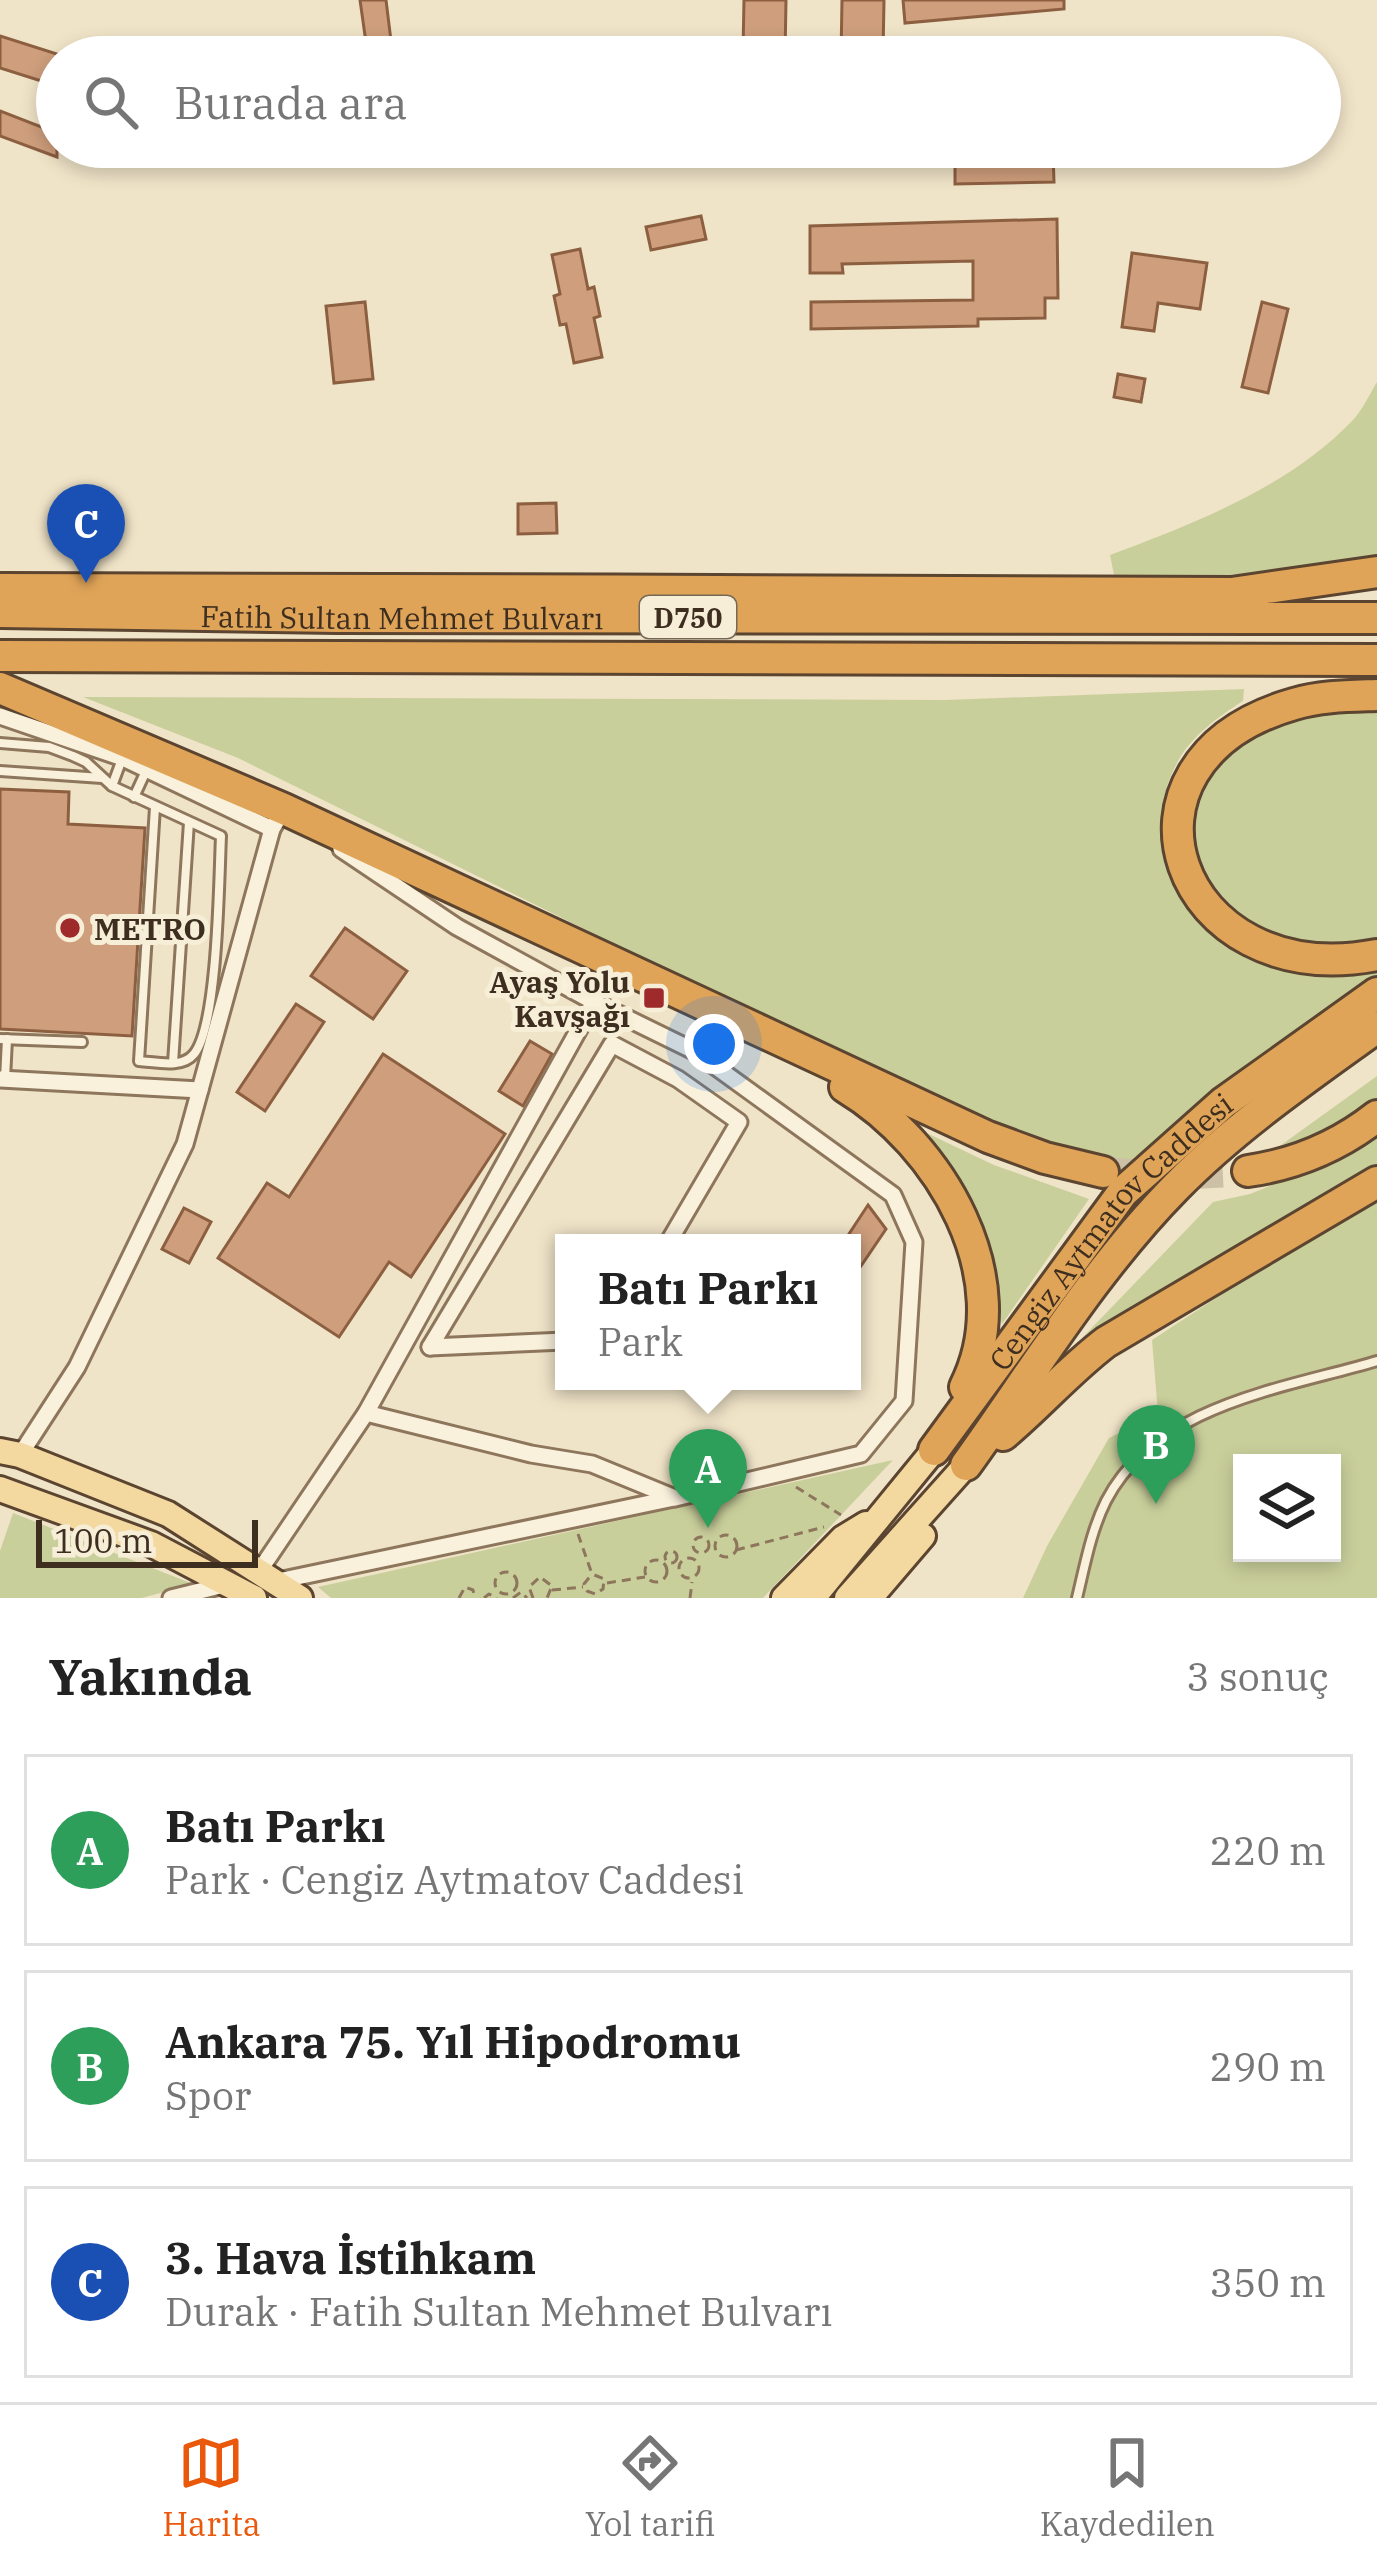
<!DOCTYPE html>
<html lang="tr">
<head>
<meta charset="utf-8">
<style>
  body { margin:0; font-family:"IBM Plex Serif",serif; background:#f6f6f6; color:#222 }
  .controls { position:absolute; right:36px; bottom:36px; display:grid; overflow:hidden; border-radius:0px; box-shadow:0 6px 18px #0003 }
  .controls button { width:108px; height:108px; display:grid; place-items:center; padding:0; border:0; border-bottom:3px solid #e0e0e0; background:#fff; color:#222; font:60px sans-serif }
  .scale { position:absolute; left:36px; bottom:30px; width:222px; box-sizing:border-box; padding-left:12px; border:6px solid #3d2e20; border-top:0; font-size:33px; line-height:42px; white-space:nowrap; color:#3d2e20; -webkit-text-stroke:9px #f7eed8; paint-order:stroke }
  .you { position:absolute; left:714px; top:1044px; width:42px; height:42px; margin:-30px; border:9px solid #fff; border-radius:50%; background:#1a73e8; box-shadow:0 0 0 18px #1a73e833 }
  .badge { display:grid; place-items:center; width:78px; height:78px; border-radius:50%; background:#ea580c; color:#fff; font-size:39px; font-weight:700 }
  .pin { position:absolute; translate:-50% -99px; filter:drop-shadow(0 3px 6px #0008) }
  .pin::after { content:''; position:absolute; top:63px; width:42px; height:36px; background:inherit; clip-path:polygon(0 0,100% 0,50% 100%) }
  .popup { position:absolute; left:555px; top:1234px; width:306px; height:156px; box-sizing:border-box; display:grid; place-content:center; border-radius:0px; background:#fff; filter:drop-shadow(0 3px 9px #0005); font-size:39px; white-space:nowrap; color:#767676 }
  .popup b { font-size:45px; color:#222 }
  .popup::after { content:''; position:absolute; left:50%; top:100%; margin-left:-24px; border:24px solid transparent; border-top-color:#fff }
  .list { margin:0; padding:0; list-style:none }
  h2 { display:flex; justify-content:space-between; align-items:center; height:156px; margin:0; padding:0 48px; font-size:51px }
  h2 small { font-size:39px; font-weight:400; color:#767676 }
  .list li { display:grid; grid-template-columns:78px 1fr auto; gap:36px; align-items:center; box-sizing:border-box; height:192px; margin:0 24px 24px; padding:0 24px; border:3px solid #e0e0e0; border-radius:0px }
  .list b { display:block; font-size:45px; white-space:nowrap }
  .list p { margin:0; font-size:39px; white-space:nowrap; color:#767676 }
  .list em { font-size:39px; font-style:normal; color:#767676 }
  .icon { flex:none; width:66px; height:66px; fill:none; stroke:currentColor; stroke-width:2; stroke-linecap:round; stroke-linejoin:round }
  .map { position:relative; flex:none; width:1377px; height:1598px; overflow:hidden }
  .search { position:absolute; background:#fff; box-shadow:0 6px 18px #0003; left:36px; right:36px; top:36px; height:132px; display:flex; align-items:center; gap:30px; box-sizing:border-box; padding:0 42px; border-radius:66px; color:#767676; font-size:45px }
  .sheet { height:804px; background:#fff }
  nav { display:flex; justify-content:space-around; align-items:center; box-sizing:border-box; height:168px; border-top:3px solid #e0e0e0; background:#fff; font-size:33px; color:#767676 }
  nav a { display:grid; justify-items:center; gap:6px }
  nav .on { color:#ea580c }
  .map>svg:first-child { display:block }
  .green { fill:#c9cf9b; fill-rule:evenodd }
  .building { fill:#cf9f7d; stroke:#8d5f41; stroke-width:3 }
  .lines { fill:none; stroke-linecap:round; stroke-linejoin:round }
  .highway-tunnel { stroke:#ccc0a6; stroke-width:30; stroke-dasharray:30 15; stroke-linecap:butt }
  .lane-casing { stroke:#8d765c; stroke-width:14 }
  .street-casing { stroke:#8d765c; stroke-width:21 }
  .primary-casing { stroke:#5b4430; stroke-width:30 }
  .highway-casing { stroke:#5b4430; stroke-width:36 }
  .path { stroke:#8d765c; stroke-width:3; stroke-dasharray:9 6; stroke-linecap:butt }
  .lane { stroke:#faf1dc; stroke-width:8 }
  .street { stroke:#faf1dc; stroke-width:15 }
  .primary { stroke:#f3d9a0; stroke-width:24 }
  .highway { stroke:#e0a458; stroke-width:30 }
  .poi-dot { fill:#9e2a2b; stroke:#f7eed8; stroke-width:4.5 }
  .labels { text-anchor:middle; dominant-baseline:central; stroke-width:10; stroke-linejoin:round; paint-order:stroke }
  .shield { fill:#f7eed8; stroke:#756857; stroke-width:3 }
  .shield-label { font-size:27px; font-weight:bold; fill:#3d2e20 }
  .street-label { font-size:30px; fill:#3d2e20; stroke:#f7eed8 }
  .poi-label { font-size:30px; font-weight:bold; fill:#3d2e20; stroke:#f7eed8; text-anchor:start }
</style>
</head>
<body>
<div class="map">
<svg width="1377" height="1598" viewBox="0 0 1377 1598">
  <rect width="100%" height="100%" fill="#f0e4c8"/>
  <!-- green -->
  <g class="green">
    <path d="M1377,382v177l-151,22 -110,4 -6,-30c83,-31 179,-68 242,-134 10,-10 17,-26 25,-39z"/>
    <path d="M1244,689l-1,12c-25,16 -52,35 -66,62 -35,63 -6,151 56,184 44,23 96,22 144,21v14l-144,97 -112,90 -150,-49 -733,-362 -155,-61 862,3z"/>
    <path d="M1377,705v240c-20,0 -45,5 -65,2 -15,-3 -30,-11 -44,-16 -8,-3 -19,-5 -26,-10 -74,-49 -55,-141 10,-186 34,-25 84,-26 125,-30z"/>
    <path d="M1377,1076v22c-38,30 -75,50 -121,65z"/>
    <path d="M912,1126l82,39 95,34 -87,125 -20,-75z"/>
    <path d="M1377,1128v45l-295,165 131,-136 37,-8 64,-26z"/>
    <path d="M1377,1200v398h-354l24,-52 62,-108 49,-24 -6,-74 171,-112zM1242,1463h90v90h-90z"/>
    <path d="M893,1460l-130,138h-432l-13,-11z"/>
    <path d="M13,1513l180,71 -51,14h-142v-47z"/>
  </g>
  <!-- building -->
  <g class="building">
    <path d="M360,0h26l7,57h-25z"/>
    <path d="M744,0h42l-1,57h-37v-6h-5z"/>
    <path d="M842,0h42l-1,54 -42,3z"/>
    <path d="M903,0h161v9l-159,14z"/>
    <path d="M0,36l60,19 -9,29 -51,-16z"/>
    <path d="M0,111l57,22v24l-57,-21z"/>
    <path d="M848,147h54v18l-54,1z"/>
    <path d="M1053,152l1,30 -99,2v-31z"/>
    <path d="M701,216l5,23 -55,11 -5,-23z"/>
    <path d="M1057,219l1,79h-13v20l-67,1v7l-167,3v-27l162,-2v-39l-131,3 1,9h-33v-47z"/>
    <path d="M580,249l8,40 6,-2 6,29 -6,2 8,39 -28,6 -8,-39 -6,1 -6,-29 6,-2 -8,-39z"/>
    <path d="M1132,253l75,10 -7,46 -42,-6 -4,28 -32,-4z"/>
    <path d="M365,302l8,77 -39,4 -8,-77z"/>
    <path d="M1262,302l26,7 -20,84 -26,-6z"/>
    <path d="M1118,374l27,5 -4,23 -27,-5z"/>
    <path d="M556,503l1,30 -39,1v-30z"/>
    <path d="M0,789l69,3 -1,32 77,4 -13,208 -132,-7z"/>
    <path d="M345,928l62,43 -34,48 -62,-43z"/>
    <path d="M296,1004l28,18 -59,89 -28,-19z"/>
    <path d="M530,1041l22,13 -29,52 -24,-15z"/>
    <path d="M383,1054l122,80 -94,143 -22,-15 -50,75 -121,-79 49,-75 22,14z"/>
    <path d="M868,1205l18,24 -25,37 -9,-6v-17h-9z"/>
    <path d="M184,1208l27,14 -22,41 -27,-14z"/>
  </g>
  <g class="lines">
    <!-- highway-tunnel -->
    <path class="highway-tunnel" d="M1103,1172l56,4 89,-5"/>
    <defs>
      <g id="lane">
        <path d="M0,743l49,4 24,9 13,6 26,24 109,50c-2,42 -3,189 -27,218 -12,15 -38,8 -55,7l16,-254"/>
        <path d="M0,771l102,7"/>
        <path d="M112,786l10,-27"/>
        <path d="M134,797l12,-26"/>
        <path d="M0,1039l82,3"/>
        <path d="M173,1063l16,-241"/>
        <path d="M5,1079l2,-40"/>
        <path d="M1077,1598c8,-33 14,-67 29,-97 50,-97 177,-112 271,-140"/>
      </g>
      <g id="street">
        <path d="M0,716l123,42 149,71"/>
        <path d="M341,849l116,78 137,75 100,49 199,144 21,47 -10,159 -43,53 -186,44 -83,-34 -61,-10 -165,-41"/>
        <path d="M0,1079l200,11"/>
        <path d="M430,1347l182,-303 66,35 61,43 -71,121"/>
        <path d="M430,1347l134,-6"/>
        <path d="M20,1455l57,-88 108,-223 87,-315 12,-20"/>
        <path d="M260,1570l106,-157 228,-411"/>
        <path d="M278,1581l396,-83"/>
        <path d="M171,1598l57,-14"/>
      </g>
      <g id="primary">
        <path d="M0,1451l20,4 148,59 132,84"/>
        <path d="M0,1489l151,55 103,54"/>
        <path d="M784,1598l59,-60 23,-14"/>
        <path d="M813,1598l121,-148"/>
        <path d="M847,1598l119,-133"/>
        <path d="M870,1598l53,-62"/>
      </g>
      <g id="highway">
        <path d="M0,589c411,4 821,-1 1232,4"/>
        <path d="M1211,596l166,-24"/>
        <path id="s1" d="M0,612l337,5 1040,1"/>
        <path d="M0,656l1377,4"/>
        <path d="M0,688l284,121 704,328 57,21 58,14"/>
        <path d="M1377,695c-28,1 -56,1 -83,9 -202,58 -119,290 83,251"/>
        <path d="M845,1087c95,57 175,191 120,300"/>
        <path d="M1248,1171c49,-7 91,-25 129,-55"/>
        <path d="M1003,1435c36,-30 66,-65 103,-93l271,-160"/>
        <path id="s2" d="M934,1450l189,-258 100,-89 154,-110"/>
        <path d="M966,1465c67,-93 129,-196 210,-278 60,-61 132,-110 201,-160"/>
      </g>
    </defs>
    <!-- lane casing -->
    <use href="#lane" class="lane-casing"/>
    <!-- street casing -->
    <use href="#street" class="street-casing"/>
    <!-- primary casing -->
    <use href="#primary" class="primary-casing"/>
    <!-- highway casing -->
    <use href="#highway" class="highway-casing"/>
    <!-- path -->
    <g class="path">
      <path d="M796,1487l45,28"/>
      <path d="M578,1534l14,40 12,5 -1,10 -8,5 -8,-3 -3,-7 8,-10"/>
      <circle cx="726" cy="1546" r="11"/>
      <circle cx="701" cy="1545" r="8"/>
      <path d="M736,1550l88,-23"/>
      <circle cx="671" cy="1557" r="6"/>
      <circle cx="689" cy="1568" r="10"/>
      <circle cx="656" cy="1571" r="11"/>
      <circle cx="506" cy="1583" r="11"/>
      <path d="M607,1583l38,-6"/>
      <path d="M552,1590l31,-3"/>
      <path d="M459,1598l6,-11 8,3 2,8"/>
      <path d="M484,1598l5,-4 8,4"/>
      <path d="M513,1598l8,-6 6,6"/>
      <path d="M533,1598l-4,-11 11,-10 12,9 -5,12"/>
      <path d="M690,1598l2,-16"/>
    </g>
    <!-- lane -->
    <use href="#lane" class="lane"/>
    <!-- street -->
    <use href="#street" class="street"/>
    <!-- primary -->
    <use href="#primary" class="primary"/>
    <!-- highway -->
    <use href="#highway" class="highway"/>
  </g>
  <!-- markers -->
  <g class="poi-dot">
    <circle cx="70" cy="928" r="12"/>
    <rect x="642" y="986" width="24" height="24" rx="6"/>
  </g>
  <g class="labels">
    <!-- shield labels -->
    <rect class="shield" x="640" y="596" width="96" height="42" rx="9"/>
    <g class="shield-label">
      <text x="688" y="617">D750</text>
    </g>
    <!-- street labels -->
    <g class="street-label">
      <text stroke="none"><textPath href="#s1" startOffset="402">Fatih Sultan Mehmet Bulvarı</textPath></text>
      <text stroke="none"><textPath href="#s2" startOffset="282">Cengiz Aytmatov Caddesi</textPath></text>
    </g>
    <!-- poi labels -->
    <g class="poi-label">
      <text x="94" y="928">METRO</text>
      <text x="630" y="981" text-anchor="end">Ayaş Yolu<tspan x="630" dy="34">Kavşağı</tspan></text>
    </g>
  </g>
</svg>
<div class="controls">
<button><svg class="icon" aria-label="layers" viewBox="0 0 24 24"><path d="M12 4l9 5-9 5-9-5zM3 14l9 5 9-5"/></svg></button>
</div>
<div class="scale">100 m</div>
<div class="you"></div>
<div class="pin badge" style="left:708px;top:1528px;background:#2e9e5b">A</div>
<div class="popup"><b>Batı Parkı</b>Park</div>
<div class="pin badge" style="left:1156px;top:1504px;background:#2e9e5b">B</div>
<div class="pin badge" style="left:86px;top:583px;background:#1a4fb4">C</div>
<div class="search"><svg class="icon" aria-label="search" viewBox="0 0 24 24"><circle cx="10" cy="10" r="6"/><path d="M15 15l6 6"/></svg>Burada ara</div>
</div>
<section class="sheet">
<h2>Yakında<small>3 sonuç</small></h2>
<ul class="list">
<li><span class="badge" style="background:#2e9e5b">A</span><div><b>Batı Parkı</b><p>Park · Cengiz Aytmatov Caddesi</p></div><em>220 m</em></li>
<li><span class="badge" style="background:#2e9e5b">B</span><div><b>Ankara 75. Yıl Hipodromu</b><p>Spor</p></div><em>290 m</em></li>
<li><span class="badge" style="background:#1a4fb4">C</span><div><b>3. Hava İstihkam</b><p>Durak · Fatih Sultan Mehmet Bulvarı</p></div><em>350 m</em></li>
</ul>
</section>
<nav>
<a class="on"><svg class="icon" aria-label="map" viewBox="0 0 24 24"><path d="M3 6l6-2 6 2 6-2v14l-6 2-6-2-6 2zM9 4v14M15 6v14"/></svg>Harita</a>
<a><svg class="icon" aria-label="directions" viewBox="0 0 24 24"><path d="M12 3l9 9-9 9-9-9zM9 14v-3h6M13 9l2 2-2 2"/></svg>Yol tarifi</a>
<a><svg class="icon" aria-label="saved" viewBox="0 0 24 24"><path d="M7 4h10v16l-5-4-5 4z"/></svg>Kaydedilen</a>
</nav>
</body>
</html>
